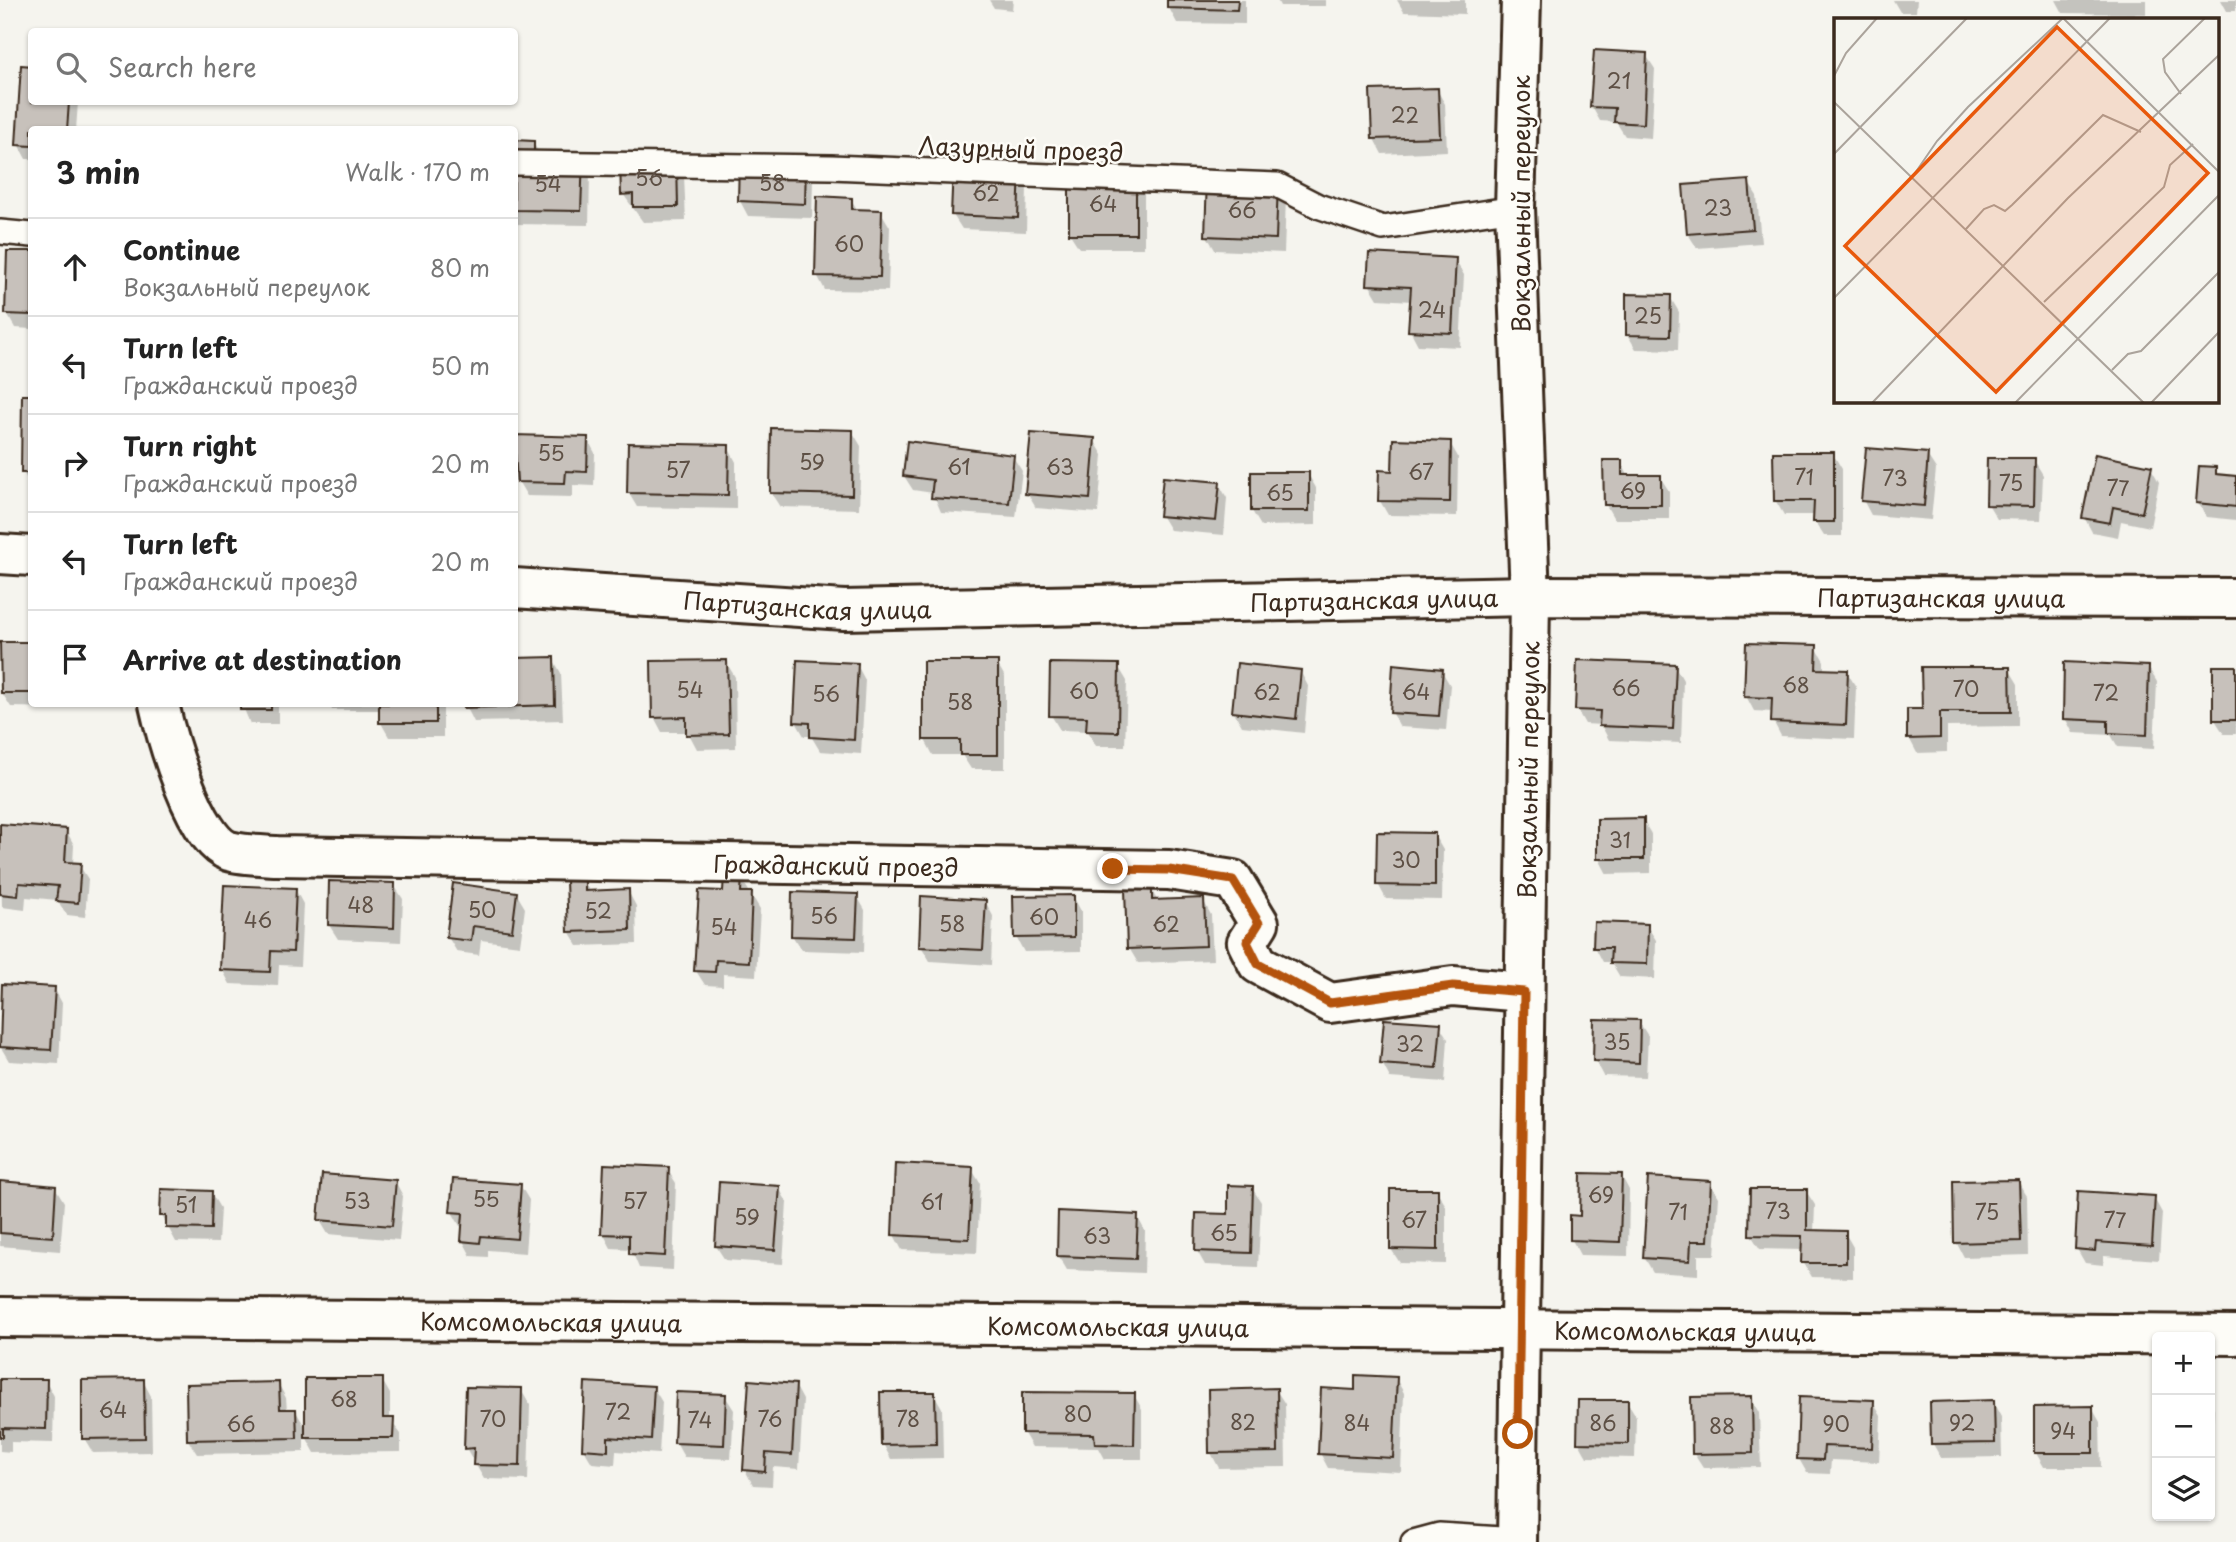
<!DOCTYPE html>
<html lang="en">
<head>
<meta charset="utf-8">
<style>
  body { margin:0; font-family:"Playpen Sans",sans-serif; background:#f6f6f6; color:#222 }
  .controls { position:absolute; right:21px; bottom:21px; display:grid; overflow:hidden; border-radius:7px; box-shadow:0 2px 5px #0004 }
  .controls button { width:63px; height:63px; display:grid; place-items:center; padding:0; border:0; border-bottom:2px solid #e0e0e0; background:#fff; color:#222; font:35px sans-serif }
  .stop { position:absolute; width:21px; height:21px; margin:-16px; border:5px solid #b45309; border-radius:50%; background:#fff }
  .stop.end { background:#b45309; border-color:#fff; box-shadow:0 2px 7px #0008 }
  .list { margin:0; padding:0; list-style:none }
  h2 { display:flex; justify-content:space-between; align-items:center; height:91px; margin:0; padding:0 28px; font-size:30px }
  h2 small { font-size:23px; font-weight:400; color:#767676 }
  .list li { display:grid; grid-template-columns:46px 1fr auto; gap:21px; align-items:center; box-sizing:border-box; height:98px; padding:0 28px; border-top:2px solid #e0e0e0 }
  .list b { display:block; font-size:26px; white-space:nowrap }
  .list p { margin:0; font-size:23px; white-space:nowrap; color:#767676 }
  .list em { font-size:23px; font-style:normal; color:#767676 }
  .icon { flex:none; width:38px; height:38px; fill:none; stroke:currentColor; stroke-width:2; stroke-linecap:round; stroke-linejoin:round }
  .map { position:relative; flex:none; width:2236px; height:1542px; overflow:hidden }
  .search { position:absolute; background:#fff; box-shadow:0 2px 5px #0004; left:28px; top:28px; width:490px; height:77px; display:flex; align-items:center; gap:18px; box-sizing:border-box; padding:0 24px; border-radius:7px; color:#767676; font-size:26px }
  .panel { position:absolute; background:#fff; box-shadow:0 2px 5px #0004; left:28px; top:126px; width:490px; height:581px; border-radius:7px }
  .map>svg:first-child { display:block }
  .shadow { fill:#0003 }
  .building { fill:#c7c1bb; stroke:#3b2a1e; stroke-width:2 }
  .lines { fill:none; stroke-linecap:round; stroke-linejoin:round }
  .lane-casing { stroke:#3b2a1e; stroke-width:28 }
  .street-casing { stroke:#3b2a1e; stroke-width:44 }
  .lane { stroke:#fdfcf7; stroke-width:23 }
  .street { stroke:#fdfcf7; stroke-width:38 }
  .route { stroke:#b45309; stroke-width:9 }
  .labels { text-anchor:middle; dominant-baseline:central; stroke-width:5; stroke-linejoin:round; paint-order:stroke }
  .number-label { font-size:21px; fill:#5e5045 }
  .street-label { font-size:24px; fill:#3b2a1e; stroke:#fdfcf7 }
  .inset-road { fill:none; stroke:#aba39b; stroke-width:2 }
  .view { fill:#e8590c; fill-opacity:0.15; stroke:#e8590c; stroke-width:3.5 }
  .inset-edge { fill:none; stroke:#3b2a1e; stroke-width:3.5 }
</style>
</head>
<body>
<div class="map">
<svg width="2236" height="1542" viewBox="0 0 2236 1542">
  <rect width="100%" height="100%" fill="#f5f4ee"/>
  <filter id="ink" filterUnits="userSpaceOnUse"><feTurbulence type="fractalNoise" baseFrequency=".0143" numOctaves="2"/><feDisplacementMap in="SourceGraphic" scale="14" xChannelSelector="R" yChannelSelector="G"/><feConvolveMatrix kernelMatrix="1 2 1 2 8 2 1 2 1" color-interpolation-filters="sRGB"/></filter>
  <g filter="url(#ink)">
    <!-- shadow -->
    <g class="shadow">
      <path d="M989,0h24l-1,10 -18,-2z"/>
      <path d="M1169,0h76v24l-68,-1 -8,-15z"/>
      <path d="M1277,0h49v6h-46z"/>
      <path d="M1397,0h68v14l-61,-2z"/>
      <path d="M1893,0h24l-1,12h-16z"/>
      <path d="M2056,0h90v14l-83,-1z"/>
      <path d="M2221,0h15v11h-9z"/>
      <path d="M1646,55l9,14 -4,69 -26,-2 -9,-14 -16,-1 -8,-14z"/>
      <path d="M1437,90l8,14 2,47 -65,3 -8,-15 -2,-47z"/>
      <path d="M32,102h46l-2,28h-44v29h-6l-8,-15z"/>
      <path d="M514,142l19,1 8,13 49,16 -1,53 -75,-1z"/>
      <path d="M622,163l62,13 2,45 -43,1 -20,-28z"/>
      <path d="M805,165l8,14 -1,39 -64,-2 -8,-15z"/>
      <path d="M954,168l73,17 -1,47 -64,-3 -9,-14z"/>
      <path d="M1071,174l73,14v60h-65l-9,-14z"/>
      <path d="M1209,180l77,17 -2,56 -69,-3 -8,-14z"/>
      <path d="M1748,182l9,14 4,47 -64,5 -9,-14z"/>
      <path d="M851,199l7,12 23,1 9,15 -2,64 -63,-1 -8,-15z"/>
      <path d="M32,253v76l-17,-1 -8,-14z"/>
      <path d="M1455,260l9,15 -4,72 -42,-2 -8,-15 2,-29 -34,-2 -9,-15z"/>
      <path d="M1670,297l9,15 -1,38 -42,-1 -9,-15z"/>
      <path d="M32,396v91l-9,-15z"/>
      <path d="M852,431l9,15 -2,63 -79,-2 -9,-14z"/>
      <path d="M514,436l73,2 8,15 -1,33 -21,-1v12l-46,-1 -9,-15h-4z"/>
      <path d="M1094,440l9,15 -5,58 -62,-5 -9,-15z"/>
      <path d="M1450,443l8,14 -1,59 -69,-1 -8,-14z"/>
      <path d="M728,447l8,15v47l-99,-2 -9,-15z"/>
      <path d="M1833,454l9,15v67h-18l-9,-14v-7h-31l-9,-15z"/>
      <path d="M1927,455l9,14 -5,51 -60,-5 -8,-15z"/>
      <path d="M1013,457l9,14 -6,46 -75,-5 -8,-19 -20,-3 -9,-14z"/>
      <path d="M2034,460l9,15 -2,45 -44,-1 -9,-15z"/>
      <path d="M1621,462l8,15h31l9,14v28h-55l-8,-14z"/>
      <path d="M2151,468l8,14 -9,45 -29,-6 -3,16 -26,-5 -8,-15z"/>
      <path d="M2215,469l4,7 17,2v42l-29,-3 -9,-14z"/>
      <path d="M1308,474l8,14v37l-55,1 -9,-15z"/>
      <path d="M1219,484l8,14 -3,37 -54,-5 -9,-15z"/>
      <path d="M32,643v61h29v4l-50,-1 -9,-14z"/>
      <path d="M1816,647l8,14v10l23,1 9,15 -2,52 -73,-3 -8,-15v-9l-19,-1 -8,-15z"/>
      <path d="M553,659l8,14 2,47 -89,2 -9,-18h49z"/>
      <path d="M726,662l9,15 1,71 -39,1 -9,-17h-26l-8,-15z"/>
      <path d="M997,663l8,14v92h-34l-9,-14h-29l-8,-15z"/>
      <path d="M857,665l8,15 -4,74 -41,-3 -9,-15h-7l-8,-14z"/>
      <path d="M1118,666l9,15 -2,65h-29l-8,-15 -28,-1 -9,-15z"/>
      <path d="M1675,666l8,14 -2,63 -72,-3 -8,-15 -16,-1 -8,-14z"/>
      <path d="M2148,667l9,15 -3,67 -36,-2 -7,-12 -38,-2 -8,-15z"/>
      <path d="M2236,668v66h-12l-9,-14z"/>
      <path d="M2009,669l9,15v42l-71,1v25l-30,1 -8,-15 15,-28z"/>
      <path d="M1441,670l9,15 -4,45 -46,-3 -8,-15z"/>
      <path d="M1300,671l8,15 -4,47 -62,-7 -8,-14z"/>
      <path d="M242,704h36v20h-28z"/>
      <path d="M329,704h114v33h-54l-8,-14v-13h-49z"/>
      <path d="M1643,820l8,14v39l-44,1 -8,-15 -1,-38z"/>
      <path d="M0,825l66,5 8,15 -1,19 6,1 9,14 -3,38 -18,-2 -10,-15 -31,-3 -1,13 -23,-3z"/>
      <path d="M1434,835l9,15 -1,50 -56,-1 -8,-15z"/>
      <path d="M741,878l19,31 -4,67 -33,-2v12l-18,-1 -9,-14 28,-78z"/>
      <path d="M584,882l6,10 38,-1 8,15 1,38 -59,2 -9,-15z"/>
      <path d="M394,885l9,14 -2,43 -63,-3 -9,-14z"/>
      <path d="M295,889l8,15 -3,62 -21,-1 -1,21 -48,-2 -8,-15z"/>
      <path d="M1151,889l7,13 45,-2 8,15 2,45 -75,3 -9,-15z"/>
      <path d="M516,893l9,15 -5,37 -39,-5 -2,15 -22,-3 -9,-15z"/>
      <path d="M857,896l8,14 -1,42 -63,-2 -9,-15z"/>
      <path d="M1073,896l8,15v40l-57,1 -8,-15z"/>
      <path d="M985,901l8,15 -2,49 -61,-4 -9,-15z"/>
      <path d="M1647,926l9,14 -1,39 -35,-2 -9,-15h-8l-8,-15z"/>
      <path d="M54,988l8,15 -3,61 -50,-3 -9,-15z"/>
      <path d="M1639,1022l9,14 -2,41 -43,-1 -8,-15z"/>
      <path d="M1439,1025l9,14 -3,43 -55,-4 -8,-15z"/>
      <path d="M971,1168l9,15 -3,70 -75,-3 -8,-15z"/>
      <path d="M667,1169l9,14 -3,87 -34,-2 -8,-19 -20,-1 -8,-15z"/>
      <path d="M1621,1175l8,15 -1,66 -48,-1 -8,-15 10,-22z"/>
      <path d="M395,1181l8,15 -4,44 -71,-6 -9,-15z"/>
      <path d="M2018,1182l9,14 1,59 -64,2 -8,-15z"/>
      <path d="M0,1183l55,4 9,15 -4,49 -60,-5z"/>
      <path d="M1710,1183l9,14 -4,58h-17v20l-45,-3 -9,-15z"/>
      <path d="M520,1185l9,15 -4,53 -37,-3v7l-17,-1 -8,-15 1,-14 -4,-1 -8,-14z"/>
      <path d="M779,1188l8,14 -4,62 -58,-4 -9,-14z"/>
      <path d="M1252,1188l9,14 -3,65 -53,-2 -8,-14z"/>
      <path d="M1437,1191l9,15v58l-46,-1 -9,-14z"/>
      <path d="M1806,1191l9,14 -1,27 31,1 8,14v31l-41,-1 -9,-15v-12l-43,-1 -9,-14z"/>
      <path d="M211,1193l9,15 -2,35 -42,-1 -14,-26z"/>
      <path d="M2154,1198l8,15 -3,47 -55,-4 -1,9 -18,-2 -8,-14z"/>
      <path d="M1137,1216l8,15 -1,42 -77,-3 -9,-15z"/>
      <path d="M1396,1379l8,14 -3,79 -73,-4 -8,-15 37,-62z"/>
      <path d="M382,1380l8,14v26l11,14v18l-86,1 -11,-20v19l-107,2 -9,-14 90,-57 8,15 1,12h8l12,20z"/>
      <path d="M0,1381h46l8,15 -1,47 -42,-1v10l-11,-1z"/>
      <path d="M143,1381l8,15 1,56 -59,1 -9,-15z"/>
      <path d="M795,1385l8,15 -4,69 -26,-2 -1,19 -19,-1 -8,-15z"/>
      <path d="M653,1387l9,15 -3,52 -43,-3 -1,14 -23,-2 -9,-15z"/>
      <path d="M521,1390l9,15 -2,75 -44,-1 -18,-31z"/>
      <path d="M1276,1390l9,14 1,63 -67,1 -8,-15z"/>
      <path d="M934,1394l8,14 1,50 -52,1 -8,-15z"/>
      <path d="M1134,1395l8,14v50h-37l-6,-11 -67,-1 -9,-15z"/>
      <path d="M725,1396l9,14 -3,49 -47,-2 -8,-14z"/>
      <path d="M1751,1398l8,15 2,54 -58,1 -9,-14z"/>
      <path d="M2210,1401l4,8 -4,57z"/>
      <path d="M1627,1402l9,15 -1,41 -48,-1 -8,-14z"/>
      <path d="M1873,1402l8,14 -2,46 -48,-2 -1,14 -23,-1 -8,-14z"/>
      <path d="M1993,1402l8,15 1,40 -61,1 -8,-14z"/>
      <path d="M2092,1408l8,14 1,45h-57l-8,-14z"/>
    </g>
    <!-- building -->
    <g class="building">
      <path d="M1167,0h71l-1,10 -70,-2z"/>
      <path d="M1594,50l53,3 -3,71 -30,-2 1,-14 -25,-1z"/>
      <path d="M21,65l11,1v36h37l-2,28h-35v16l-16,-1z"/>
      <path d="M1438,88l2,49 -68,2 -2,-49z"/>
      <path d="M514,140l20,1v13l49,2 -2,55 -67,-1z"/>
      <path d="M677,160l1,47h-45v-13l-12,1 -1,-34z"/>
      <path d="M739,161l67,2 -1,41 -67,-3z"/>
      <path d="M953,166l67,3 -2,49 -67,-3z"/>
      <rect x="1069" y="172" width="67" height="62"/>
      <path d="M1207,178l71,3 -2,58 -71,-3z"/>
      <path d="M1749,180l4,49 -66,5 -4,-49z"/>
      <path d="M817,196l35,2v11l30,1 -2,67 -65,-1z"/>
      <path d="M7,251h25v64l-27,-1z"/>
      <path d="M1369,253l87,5 -4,75 -44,-2 3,-44 -44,-2z"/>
      <path d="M1626,294l45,1 -1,41 -44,-1z"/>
      <path d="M22,395h10v78h-11z"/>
      <path d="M771,428l82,2 -1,65 -82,-2z"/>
      <path d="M1031,433l64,5 -5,61 -65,-5z"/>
      <path d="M514,435l74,2 -1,35 -21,-1 -1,12 -48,-1z"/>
      <path d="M1393,439l58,2 -1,61 -72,-1 1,-31 13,1z"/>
      <path d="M907,441l107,14 -5,48 -78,-5 2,-18 -30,-4z"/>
      <path d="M628,443l101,2 -1,50 -101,-2z"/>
      <path d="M1866,448l62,5 -4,53 -63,-5z"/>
      <path d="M1773,452h61v70h-21l1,-21h-40z"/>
      <path d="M2095,454l57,12 -10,47 -29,-6 -3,16 -28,-5z"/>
      <path d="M1987,458h48l-1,48 -48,-1z"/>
      <path d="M1603,460h19v15h39v30h-57z"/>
      <path d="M2199,466l17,1v7l20,2v31l-40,-4z"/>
      <rect x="1251" y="472" width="58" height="39"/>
      <path d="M1163,477l57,5 -4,39 -57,-5z"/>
      <path d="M0,642h32v51h-31z"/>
      <path d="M1746,643l71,2 -1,24 32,1 -2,55 -75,-3 1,-24 -28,-1z"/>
      <path d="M554,657l1,48 -92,3v-4h51v-46z"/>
      <path d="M727,660l2,74 -43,1v-18l-34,1 -1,-57z"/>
      <path d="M797,660l61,3 -4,77 -44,-3v-14l-16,-1z"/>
      <path d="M1577,660l99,4 -3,65 -74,-3 1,-15 -25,-1z"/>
      <path d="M923,661h75v94h-38v-15h-37z"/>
      <path d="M2064,662l85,4 -2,69 -39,-2v-12l-45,-2z"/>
      <path d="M1050,663l69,1 -1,68 -32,-1 1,-14 -38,-1z"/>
      <path d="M1237,663l64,7 -5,49 -64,-7z"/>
      <path d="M1393,664l50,5 -4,47 -49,-3z"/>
      <rect x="2213" y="666" width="23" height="54"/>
      <path d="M1921,667h89l1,45h-71v26l-33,1v-30h15z"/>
      <rect x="240" y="704" width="31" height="6"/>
      <rect x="379" y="704" width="57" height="19"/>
      <path d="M1644,818v41h-47v-40z"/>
      <path d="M0,824l67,5 -2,33 16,1 -3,40 -22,-2 2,-15 -39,-3 -1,13 -18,-2z"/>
      <path d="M1377,832l58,1v53l-59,-1z"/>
      <path d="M724,876h18l-1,16h11l-3,70 -33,-2 -1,12 -21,-1 5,-81 24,1z"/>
      <path d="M329,881l66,2 -1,45 -66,-3z"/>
      <path d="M566,881h19v10l44,-2 1,41 -62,2z"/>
      <path d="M453,883l64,9 -5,39 -39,-5 -2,15 -25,-3z"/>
      <path d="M224,885l72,3 -3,64 -22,-1 -1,21 -50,-2z"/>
      <path d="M1152,887v13l52,-2 2,48 -79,3 -2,-60z"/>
      <path d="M792,892l66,2 -2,44 -65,-2z"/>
      <path d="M1074,895v42l-60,1 -1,-42z"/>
      <path d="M921,896l65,4 -3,50 -64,-3z"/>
      <path d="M1594,922l54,2 -1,40 -37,-1 1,-15h-18z"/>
      <path d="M2,984l53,3 -4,63 -51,-3z"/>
      <path d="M1384,1019l57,4 -4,45 -57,-4z"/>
      <path d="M1594,1019l46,1 -1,43 -46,-2z"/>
      <path d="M895,1163l78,4 -4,72 -77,-4z"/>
      <path d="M604,1164l65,3 -4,89 -36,-2v-19l-28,-1z"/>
      <path d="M1581,1173l41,1 -2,68 -50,-2v-25l10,1z"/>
      <path d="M322,1174l74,6 -4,46 -74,-6z"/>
      <path d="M1648,1177l63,4 -3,60h-17l-1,20 -47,-3z"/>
      <path d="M453,1179l68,5 -4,55 -36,-3 -1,7 -19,-2 2,-28 -13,-1z"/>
      <path d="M2019,1180l2,61 -67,2 -1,-62z"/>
      <path d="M0,1181l56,5 -3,51 -53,-4z"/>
      <path d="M719,1182l61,4 -5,64 -60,-4z"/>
      <path d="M1228,1185l25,1 -2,67 -56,-2 1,-38 32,1z"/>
      <path d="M161,1189l51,2 -1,38 -45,-1v-12h-6z"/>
      <path d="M1390,1189h48v61l-48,-1z"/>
      <path d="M1750,1189h57v41l39,1v32h-45l1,-27 -53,-1z"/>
      <path d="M2078,1191l77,5 -3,50 -56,-4 -1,9 -20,-2z"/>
      <path d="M1058,1211l80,4 -2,44 -79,-3z"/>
      <path d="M1355,1375l42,2 -4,81 -75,-4 3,-66 34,2z"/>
      <path d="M305,1378h78v40h11l-1,20h-88z"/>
      <path d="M0,1379h47l-1,50 -43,-1v9h-3z"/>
      <path d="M144,1379l1,59 -63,1v-59z"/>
      <path d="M749,1380l47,4 -4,71 -26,-2 -1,19 -22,-2z"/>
      <path d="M279,1382l1,27h16l1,29 -110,2 -1,-56z"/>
      <path d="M585,1382l69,4 -3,54 -43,-3v14l-26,-2z"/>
      <path d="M466,1387l56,1 -2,78 -47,-1 1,-17 -10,1z"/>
      <path d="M1277,1388l1,64 -69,1 -1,-63z"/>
      <path d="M676,1392l50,2 -2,51 -50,-2z"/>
      <path d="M880,1392h55l1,52 -55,1z"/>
      <path d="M1022,1392l113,1 -1,52 -39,-1 -1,-10 -72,-1z"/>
      <path d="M1752,1396l1,57 -61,1 -1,-57z"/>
      <path d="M1799,1397l75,3 -2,48 -48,-2 -1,14 -26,-1z"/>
      <path d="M1578,1400h50v44l-51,-1z"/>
      <path d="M1994,1400l1,43 -64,1 -1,-42z"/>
      <path d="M2093,1406v47h-59v-46z"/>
    </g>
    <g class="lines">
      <defs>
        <g id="lane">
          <path d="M514,163l317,4 446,18 41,21 65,22 132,-20"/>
          <path d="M0,232l32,3"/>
          <path d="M1413,1542l26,-7 78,5"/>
        </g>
        <g id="street">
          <path d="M0,554l32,2"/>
          <path id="s1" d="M514,588l330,22 686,-14 706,2"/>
          <path id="s2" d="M159,704c7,32 36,136 70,147 14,4 33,4 48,5l892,14 64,10 26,43 -12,19 11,22 72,39 123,-17 71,6"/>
          <path id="s3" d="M0,1317l2236,18"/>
          <path id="s4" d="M1517,1542l13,-946 -15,-388 6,-208"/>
        </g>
      </defs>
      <!-- lane casing -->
      <use href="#lane" class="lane-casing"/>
      <!-- street casing -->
      <use href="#street" class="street-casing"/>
      <!-- lane -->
      <use href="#lane" class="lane"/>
      <!-- street -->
      <use href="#street" class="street"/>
    </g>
  </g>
  <g class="lines" filter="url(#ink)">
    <!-- route -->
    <path class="route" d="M1113,869l56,1 64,10 26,43 -12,19 11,22 72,39 123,-17 71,6 -6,442"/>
  </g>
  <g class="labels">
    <!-- number labels -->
    <g class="number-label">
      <text x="1619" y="80">21</text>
      <text x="1405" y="114">22</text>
      <text x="649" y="177">56</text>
      <text x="772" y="182">58</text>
      <text x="548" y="183">54</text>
      <text x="986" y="192">62</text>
      <text x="1103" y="203">64</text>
      <text x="1718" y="207">23</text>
      <text x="1242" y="209">66</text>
      <text x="849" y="243">60</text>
      <text x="1432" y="309">24</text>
      <text x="1648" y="315">25</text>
      <text x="551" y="452">55</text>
      <text x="812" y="461">59</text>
      <text x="959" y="466">61</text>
      <text x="1060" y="466">63</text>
      <text x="678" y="469">57</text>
      <text x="1421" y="471">67</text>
      <text x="1804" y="476">71</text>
      <text x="1895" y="477">73</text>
      <text x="2011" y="482">75</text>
      <text x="2118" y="487">77</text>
      <text x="1633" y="490">69</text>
      <text x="1280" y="492">65</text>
      <text x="1796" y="684">68</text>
      <text x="1626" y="687">66</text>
      <text x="1966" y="688">70</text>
      <text x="690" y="689">54</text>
      <text x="1084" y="690">60</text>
      <text x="1267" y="691">62</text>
      <text x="1416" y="691">64</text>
      <text x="2106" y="692">72</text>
      <text x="826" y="693">56</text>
      <text x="960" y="701">58</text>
      <text x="1620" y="839">31</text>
      <text x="1406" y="859">30</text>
      <text x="361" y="904">48</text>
      <text x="482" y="909">50</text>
      <text x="598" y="910">52</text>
      <text x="824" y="915">56</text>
      <text x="1044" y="916">60</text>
      <text x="258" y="919">46</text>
      <text x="952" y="923">58</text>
      <text x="1166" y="923">62</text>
      <text x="724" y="926">54</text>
      <text x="1617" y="1041">35</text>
      <text x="1410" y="1043">32</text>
      <text x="1601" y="1194">69</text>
      <text x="486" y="1198">55</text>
      <text x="357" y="1200">53</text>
      <text x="635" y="1200">57</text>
      <text x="932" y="1201">61</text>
      <text x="186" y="1204">51</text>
      <text x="1778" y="1210">73</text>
      <text x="1678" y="1211">71</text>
      <text x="1987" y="1211">75</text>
      <text x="747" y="1216">59</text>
      <text x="1414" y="1219">67</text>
      <text x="2115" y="1219">77</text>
      <text x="1224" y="1232">65</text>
      <text x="1097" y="1235">63</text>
      <text x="344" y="1398">68</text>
      <text x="113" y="1409">64</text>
      <text x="618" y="1411">72</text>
      <text x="1078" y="1413">80</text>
      <text x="493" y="1418">70</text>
      <text x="770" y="1418">76</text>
      <text x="908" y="1418">78</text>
      <text x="700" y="1419">74</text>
      <text x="1243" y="1421">82</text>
      <text x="1357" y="1422">84</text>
      <text x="1603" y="1422">86</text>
      <text x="1962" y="1422">92</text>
      <text x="241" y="1423">66</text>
      <text x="1836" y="1423">90</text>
      <text x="1722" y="1425">88</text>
      <text x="2063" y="1430">94</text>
    </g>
    <!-- street labels -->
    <g class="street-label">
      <text transform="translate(1021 148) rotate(2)">Лазурный проезд</text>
      <text transform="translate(1520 204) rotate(-90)">Вокзальный переулок</text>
      <text stroke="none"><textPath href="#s1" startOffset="1428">Партизанская улица</textPath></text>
      <text stroke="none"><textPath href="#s1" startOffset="861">Партизанская улица</textPath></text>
      <text stroke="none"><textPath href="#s1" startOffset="294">Партизанская улица</textPath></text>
      <text stroke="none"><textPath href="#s4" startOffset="772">Вокзальный переулок</textPath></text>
      <text stroke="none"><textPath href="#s2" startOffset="774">Гражданский проезд</textPath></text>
      <text stroke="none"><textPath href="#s3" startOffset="551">Комсомольская улица</textPath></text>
      <text stroke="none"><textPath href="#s3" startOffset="1118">Комсомольская улица</textPath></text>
      <text stroke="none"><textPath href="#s3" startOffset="1685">Комсомольская улица</textPath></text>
    </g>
  </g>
  <!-- overview -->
  <g transform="translate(1834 18)">
    <rect width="385" height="385" fill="#f5f4ee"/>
    <path class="inset-road" d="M229,0l156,154M0,58l12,-23 31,-35M347,76l-16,-22 -2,-13 42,-41M0,84l310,301M0,136l133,-136M79,158l24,-35 31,-34 95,-89M132,211l18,-20 10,-4 11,6 7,-6 91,-90 38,17M0,280l276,-280M210,284l120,-115 6,-22 23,-21M278,352l16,-16 13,-3 78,-79M38,385l196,-205 151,-143M181,385l204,-208M317,385l68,-71"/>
    <path class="view" d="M223,9l151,146 -212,219 -151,-146z"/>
    <rect width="385" height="385" class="inset-edge"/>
  </g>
</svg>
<div class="controls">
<button>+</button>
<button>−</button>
<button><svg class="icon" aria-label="layers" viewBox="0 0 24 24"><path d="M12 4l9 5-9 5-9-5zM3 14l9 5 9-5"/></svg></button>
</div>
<div class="stop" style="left:1518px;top:1434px"></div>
<div class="stop end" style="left:1113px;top:869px"></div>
<div class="search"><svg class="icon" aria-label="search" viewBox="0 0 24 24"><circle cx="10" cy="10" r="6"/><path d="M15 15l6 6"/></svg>Search here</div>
<section class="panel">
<h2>3 min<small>Walk · 170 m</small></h2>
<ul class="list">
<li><svg class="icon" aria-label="ahead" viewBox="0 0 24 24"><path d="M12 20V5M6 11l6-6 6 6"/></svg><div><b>Continue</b><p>Вокзальный переулок</p></div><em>80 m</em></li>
<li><svg class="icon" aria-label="left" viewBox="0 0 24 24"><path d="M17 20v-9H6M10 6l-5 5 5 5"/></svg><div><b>Turn left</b><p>Гражданский проезд</p></div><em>50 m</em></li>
<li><svg class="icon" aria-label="right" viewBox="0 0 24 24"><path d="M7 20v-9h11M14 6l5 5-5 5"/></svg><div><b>Turn right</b><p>Гражданский проезд</p></div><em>20 m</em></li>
<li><svg class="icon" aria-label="left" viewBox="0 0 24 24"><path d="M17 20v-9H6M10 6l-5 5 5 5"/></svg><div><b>Turn left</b><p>Гражданский проезд</p></div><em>20 m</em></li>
<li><svg class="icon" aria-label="arrive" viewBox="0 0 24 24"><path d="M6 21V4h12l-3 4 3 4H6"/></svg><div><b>Arrive at destination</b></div></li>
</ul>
</section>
</div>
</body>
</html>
